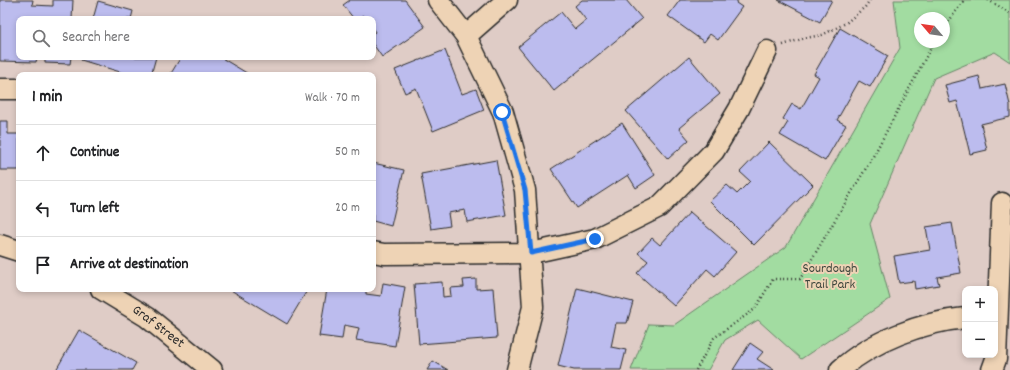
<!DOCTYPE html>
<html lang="en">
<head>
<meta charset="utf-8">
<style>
  body { margin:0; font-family:Dekko,sans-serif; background:#f2f2f2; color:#202124 }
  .controls { position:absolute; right:12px; bottom:12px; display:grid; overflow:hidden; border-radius:8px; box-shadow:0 2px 6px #0003 }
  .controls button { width:36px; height:36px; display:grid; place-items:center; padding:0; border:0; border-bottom:1px solid #e0e0e0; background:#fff; color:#202124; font:20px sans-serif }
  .compass { position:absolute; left:914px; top:12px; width:36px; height:36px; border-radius:50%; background:#fff; box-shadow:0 2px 6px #0003; rotate:299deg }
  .stop { position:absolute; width:12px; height:12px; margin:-9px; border:3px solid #1a73e8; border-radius:50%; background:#fff }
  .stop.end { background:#1a73e8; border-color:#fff; box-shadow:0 1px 4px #0008 }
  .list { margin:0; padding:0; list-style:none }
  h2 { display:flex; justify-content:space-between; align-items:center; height:52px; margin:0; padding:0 16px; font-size:17px }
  h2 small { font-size:13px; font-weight:400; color:#757577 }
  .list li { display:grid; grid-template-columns:26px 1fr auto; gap:12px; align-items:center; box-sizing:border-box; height:56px; padding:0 16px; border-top:1px solid #e0e0e0 }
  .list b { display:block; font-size:15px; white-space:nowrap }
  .list em { font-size:13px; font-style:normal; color:#757577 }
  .icon { flex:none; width:22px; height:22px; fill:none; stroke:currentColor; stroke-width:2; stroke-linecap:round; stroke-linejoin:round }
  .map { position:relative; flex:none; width:1010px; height:370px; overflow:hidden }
  .search { position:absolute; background:#fff; box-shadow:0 2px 6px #0003; left:16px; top:16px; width:360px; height:44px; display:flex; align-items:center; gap:10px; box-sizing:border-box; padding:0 14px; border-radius:8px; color:#757577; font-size:15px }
  .panel { position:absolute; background:#fff; box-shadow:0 2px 6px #0003; left:16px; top:72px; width:360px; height:220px; border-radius:8px }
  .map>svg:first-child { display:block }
  .green { fill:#a2dca1; stroke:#668466; fill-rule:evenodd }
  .building { fill:#bcbcee; stroke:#2b2b2b }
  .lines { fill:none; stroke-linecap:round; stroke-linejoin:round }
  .minor-casing { stroke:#2b2b2b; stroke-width:23 }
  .path { stroke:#2b2b2b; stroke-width:2.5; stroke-dasharray:1 3; stroke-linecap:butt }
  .minor { stroke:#eed3b5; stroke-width:20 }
  .route { stroke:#1a73e8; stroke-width:5 }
  .labels { text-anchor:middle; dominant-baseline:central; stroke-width:4; stroke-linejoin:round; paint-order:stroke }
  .park-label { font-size:14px; fill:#3d463d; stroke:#eed3b5 }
  .street-label { font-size:14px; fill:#2b2b2b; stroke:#eed3b5 }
</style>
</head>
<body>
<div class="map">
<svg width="1010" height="370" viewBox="0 0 1010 370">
  <rect width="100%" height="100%" fill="#dfccc6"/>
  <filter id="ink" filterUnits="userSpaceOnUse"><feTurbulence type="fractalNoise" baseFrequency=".025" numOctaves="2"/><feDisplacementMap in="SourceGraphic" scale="8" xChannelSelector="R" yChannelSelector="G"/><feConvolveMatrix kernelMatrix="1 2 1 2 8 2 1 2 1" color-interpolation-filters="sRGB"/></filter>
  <g filter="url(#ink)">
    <!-- green -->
    <path class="green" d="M894,0h116v62l-15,-10 -61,26 -64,146 20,75 -89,60 -43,-39 -33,20 -17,30h-77l18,-46 25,1 112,-78 114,-199zM920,18h24v24h-24z"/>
    <!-- building -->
    <g class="building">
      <path d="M0,0h33l-1,5 21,1v-6h20l-1,19h-53v38h18l-1,5 -36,-1z"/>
      <path d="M350,0h55l20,27 -43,30 -9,-13v-10l2,-2 -2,-3v-10h-7l-3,-4 -5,4h-4l-11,-14z"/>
      <path d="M582,0h44l16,19 -88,72 -36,-44 43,-35 14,17 11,-9 -11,-14z"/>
      <path d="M680,0h58l-2,3 6,4 -24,33 -8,-6 -6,8 -36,-26z"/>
      <path d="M778,0h54l-12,22z"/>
      <path d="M98,1l35,10 -2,8h-38z"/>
      <path d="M840,28l48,28 -18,31 -11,-6 -22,39 9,5 -21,36 -45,-26 8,-13 -5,-3 9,-15 9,5 18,-32 -5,-3z"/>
      <path d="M445,50l17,44 14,-5 8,21 -51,21 -17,-43 -11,5 -10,-23z"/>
      <path d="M45,57h26l-1,7 -25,-1z"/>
      <path d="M82,57h74l-5,18h-21l-49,-15z"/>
      <path d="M181,57h39l30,18h-80z"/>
      <path d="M689,57l31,37 -41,34 10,12 -21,19 -42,-48z"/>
      <path d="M979,76l3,13 23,-5 5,21v12l-29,7 6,26 -17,4 -13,-53 -7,2 -5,-18z"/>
      <path d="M0,121h8v13h11v36h-19z"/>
      <path d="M622,123l33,52 -19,13 -8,-13 -51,33 -26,-39z"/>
      <path d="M769,142l44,43 -59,60 -44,-44 17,-16 10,9 13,-13 -10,-9z"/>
      <path d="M496,160l10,55 -39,7 -2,-12 -17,3 2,13 -19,3 -10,-55z"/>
      <path d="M373,163l31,7 -13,56 -18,-5z"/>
      <path d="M690,212l46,40 -21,24 -8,-7 -33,37 -37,-33 11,-12 -10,-8 14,-15 8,7z"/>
      <path d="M952,223l9,50 -24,4 2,8 -24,4 -1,-8 -15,2 -5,-27 36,-6 -4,-23z"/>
      <path d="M476,279v10l17,-1 4,50 -78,6 -5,-60 28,-2 1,15 8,-1 -1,-8 14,-1 -1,-7z"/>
      <path d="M383,283l22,4 -10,59 -39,-6 3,-12 -15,-3 -2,14 -23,-3 8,-47h39v5l15,2z"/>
      <path d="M577,288l56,14 -6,21h-11l-5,24 15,3 -5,20h-47l-16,-4z"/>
      <path d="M229,289h79l-21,35z"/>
      <path d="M79,330l57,33 -4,7h-76z"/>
      <path d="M750,343l13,9 -6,7 17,11h-41z"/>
      <path d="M433,361l15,9h-21z"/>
    </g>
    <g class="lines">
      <defs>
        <g id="minor">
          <path d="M438,0l28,36 37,76 22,78 8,117 -16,63"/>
          <path d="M466,36l41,-36"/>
          <path d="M0,89h19"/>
          <path d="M0,245l19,6"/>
          <path d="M373,252l11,2 147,-1 64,-14 64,-32 55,-56 25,-42 28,-58"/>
          <path d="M101,289l46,28 65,53"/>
          <path d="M840,370c31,-29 83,-48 125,-52"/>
          <path d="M992,370l4,-11 6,-156"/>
        </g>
      </defs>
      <!-- minor casing -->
      <use href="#minor" class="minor-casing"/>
      <!-- path -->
      <g class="path">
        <path d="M988,0l22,13"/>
        <path d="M944,28l20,-28"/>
        <path d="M783,45l22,-7 17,-3 24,-12 19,-16 5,-7"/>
        <path d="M696,370l18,-32 41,-29 18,-30h27l75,-126 59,-111"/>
      </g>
      <!-- minor -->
      <use href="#minor" class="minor"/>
    </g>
  </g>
  <g class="lines" filter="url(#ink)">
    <!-- route -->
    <path class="route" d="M502,112l23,78 6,63 64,-14"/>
  </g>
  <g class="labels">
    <!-- park labels -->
    <g class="park-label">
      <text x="830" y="269">Sourdough<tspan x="830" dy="16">Trail Park</tspan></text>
    </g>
    <!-- street labels -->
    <g class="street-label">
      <text transform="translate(158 327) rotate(37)">Graf Street</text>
    </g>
  </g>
</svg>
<div class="controls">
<button>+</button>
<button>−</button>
</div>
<svg class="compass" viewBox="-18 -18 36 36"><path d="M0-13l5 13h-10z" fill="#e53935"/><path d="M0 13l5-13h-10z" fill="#757577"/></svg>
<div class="stop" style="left:502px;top:112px"></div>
<div class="stop end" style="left:595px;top:239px"></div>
<div class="search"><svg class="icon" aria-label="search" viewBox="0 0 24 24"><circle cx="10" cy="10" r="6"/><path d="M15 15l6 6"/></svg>Search here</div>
<section class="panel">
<h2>1 min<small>Walk · 70 m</small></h2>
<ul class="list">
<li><svg class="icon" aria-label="ahead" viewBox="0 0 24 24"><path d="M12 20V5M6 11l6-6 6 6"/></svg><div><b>Continue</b></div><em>50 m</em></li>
<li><svg class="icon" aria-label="left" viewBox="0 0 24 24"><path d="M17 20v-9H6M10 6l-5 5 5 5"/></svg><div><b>Turn left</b></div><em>20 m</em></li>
<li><svg class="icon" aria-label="arrive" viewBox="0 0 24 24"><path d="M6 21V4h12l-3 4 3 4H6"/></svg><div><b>Arrive at destination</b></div></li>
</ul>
</section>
</div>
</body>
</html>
